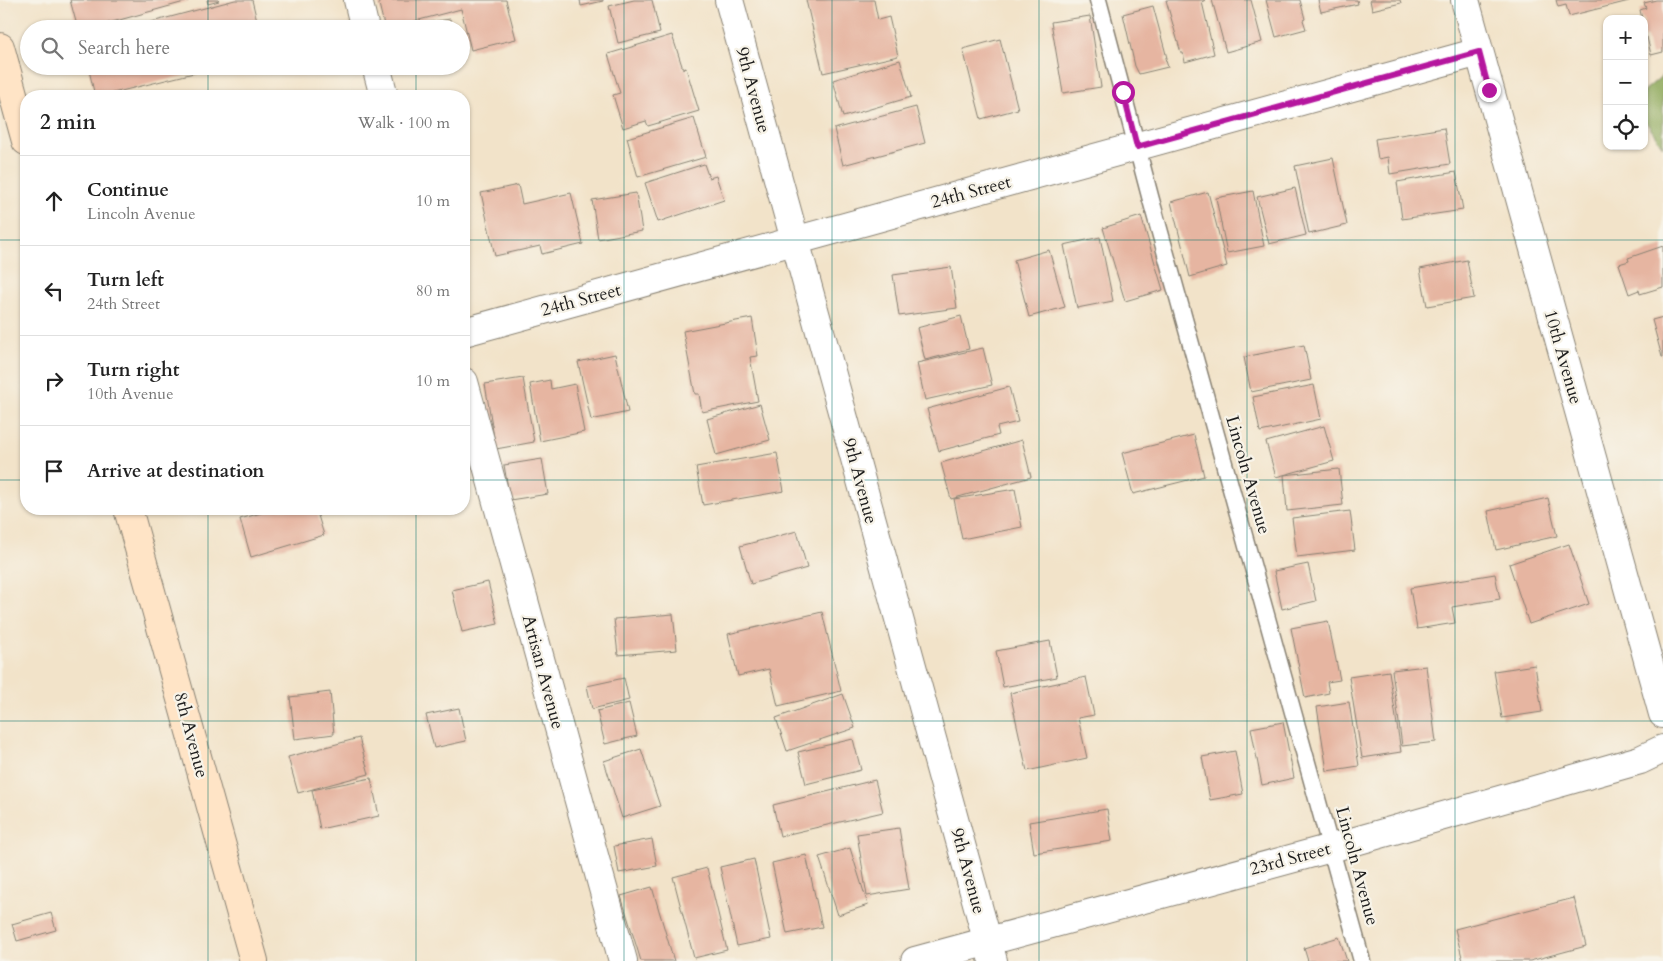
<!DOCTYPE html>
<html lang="en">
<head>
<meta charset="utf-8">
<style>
  body { margin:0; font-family:Cardo,serif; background:#f6f6f6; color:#222 }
  .controls { position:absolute; right:15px; top:15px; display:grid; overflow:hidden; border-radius:10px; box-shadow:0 1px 4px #0004 }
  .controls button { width:45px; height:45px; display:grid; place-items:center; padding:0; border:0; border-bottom:1px solid #e0e0e0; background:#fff; color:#222; font:25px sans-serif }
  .stop { position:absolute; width:15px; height:15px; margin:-11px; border:4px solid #b5179e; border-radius:50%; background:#fff }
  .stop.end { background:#b5179e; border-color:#fff; box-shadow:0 1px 5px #0008 }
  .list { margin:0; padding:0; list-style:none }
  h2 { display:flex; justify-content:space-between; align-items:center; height:65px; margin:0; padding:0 20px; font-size:21px }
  h2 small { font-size:16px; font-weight:400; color:#767676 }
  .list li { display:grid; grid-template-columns:32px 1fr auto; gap:15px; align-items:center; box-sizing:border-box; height:90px; padding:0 20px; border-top:1px solid #e0e0e0 }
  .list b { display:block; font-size:19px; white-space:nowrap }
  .list p { margin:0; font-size:16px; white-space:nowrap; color:#767676 }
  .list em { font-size:16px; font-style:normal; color:#767676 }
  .icon { flex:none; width:28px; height:28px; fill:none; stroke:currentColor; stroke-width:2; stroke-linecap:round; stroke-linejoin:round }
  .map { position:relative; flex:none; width:1663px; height:961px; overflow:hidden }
  .search { position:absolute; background:#fff; box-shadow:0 1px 4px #0004; left:20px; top:20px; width:450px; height:55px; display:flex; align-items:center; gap:12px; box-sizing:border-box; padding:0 18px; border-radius:28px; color:#767676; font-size:19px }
  .panel { position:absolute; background:#fff; box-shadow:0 1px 4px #0004; left:20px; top:90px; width:450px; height:425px; border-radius:20px }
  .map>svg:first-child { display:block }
  .forest { fill:#8da85a; stroke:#54623b }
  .building { fill:#e6b5a1 }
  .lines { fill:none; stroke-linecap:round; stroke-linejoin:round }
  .service-casing { stroke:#878072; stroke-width:19 }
  .minor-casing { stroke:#878072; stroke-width:30 }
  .secondary-casing { stroke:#878072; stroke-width:30 }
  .service { stroke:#fff; stroke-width:16 }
  .minor { stroke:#fff; stroke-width:28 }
  .secondary { stroke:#ffe4c6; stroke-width:28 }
  .route { stroke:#b5179e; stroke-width:6 }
  .grid { fill:none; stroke:#0f766e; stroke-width:1; stroke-opacity:0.55 }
  .labels { text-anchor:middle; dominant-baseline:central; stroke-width:4.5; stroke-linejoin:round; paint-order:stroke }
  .street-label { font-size:18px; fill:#1c1c1c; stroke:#f7f3e8 }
</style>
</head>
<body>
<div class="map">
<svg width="1663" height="961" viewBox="0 0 1663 961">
  <rect width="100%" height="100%" fill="#f7f3e8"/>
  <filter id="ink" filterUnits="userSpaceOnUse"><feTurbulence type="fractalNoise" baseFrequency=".02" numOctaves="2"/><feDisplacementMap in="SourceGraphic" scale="10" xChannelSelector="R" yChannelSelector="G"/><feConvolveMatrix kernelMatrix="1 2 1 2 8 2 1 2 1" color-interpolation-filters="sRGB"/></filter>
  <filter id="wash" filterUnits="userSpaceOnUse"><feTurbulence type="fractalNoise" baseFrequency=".0096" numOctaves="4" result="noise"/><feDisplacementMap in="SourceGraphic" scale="20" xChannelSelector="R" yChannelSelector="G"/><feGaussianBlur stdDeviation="1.12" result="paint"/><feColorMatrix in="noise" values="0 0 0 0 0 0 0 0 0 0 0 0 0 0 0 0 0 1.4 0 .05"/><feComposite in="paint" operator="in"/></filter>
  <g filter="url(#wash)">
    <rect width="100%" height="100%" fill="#f2e3c9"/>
    <!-- forest -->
    <path class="forest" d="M1663,75v72l-19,-28v-28z"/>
    <g id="blocks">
      <!-- building -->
      <g class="building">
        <path d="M70,0h118v1l-101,28h-9z"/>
        <path d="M207,0h11l1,1 -11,3z"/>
        <path d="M235,0h17l7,29h-134z"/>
        <path d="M378,0h128l10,39 -45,11 -10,-41 -76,20z"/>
        <path d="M580,0h23v1l-22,5z"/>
        <path d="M634,0h18l8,33 -42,10 -9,-37z"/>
        <path d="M806,0h68l4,20 11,-3 9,39 -75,17z"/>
        <path d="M1166,0h39l-3,2 12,52 -29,8 -2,-9h-2z"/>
        <path d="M1212,0h39l11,42 -36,10z"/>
        <path d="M1266,0h34l5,19 -2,1 3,9 -30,8z"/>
        <path d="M1318,0h39l1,4 -37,8z"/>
        <path d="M1370,0h30l1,3 -29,7z"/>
        <path d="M1556,0h73v1l-60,15 -3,-11 -8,2z"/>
        <path d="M1656,0h7v52l-12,3 -4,-18h-3v-18h-2l-2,-9 6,-2 -2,-5z"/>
        <path d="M1153,6l14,52h-2l3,9 -29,7 -4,-8 -12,-52z"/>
        <path d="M1090,16l11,71 -38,6 -12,-71z"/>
        <path d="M450,19l2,10h-53v-1z"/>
        <path d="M672,35l11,34 3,-1 13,43 -51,15 -2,-5 -23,7 -10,-33 7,-2 -12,-39z"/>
        <path d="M1000,39l18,70 -37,10 -18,-70z"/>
        <path d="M900,60l11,37 -68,20 -10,-37z"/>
        <path d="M88,66h130v1l-117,29h-6z"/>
        <path d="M916,107l9,36 -82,22 -9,-36z"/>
        <path d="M694,118l12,39 -68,20 -11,-39z"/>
        <path d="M1444,128l6,36 -60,10 -2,-17 -10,2 -3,-20z"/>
        <path d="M1333,158l14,67 -38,9 -14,-68z"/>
        <path d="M704,164l5,14 7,-2 8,24 -66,22 -13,-39z"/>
        <path d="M1456,172l7,38 -61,9 -5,-37z"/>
        <path d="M518,185l4,19 49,-11 12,51 -41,10 -2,-8 -45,10 -14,-63z"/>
        <path d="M1295,188l11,47 -37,9 -12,-47z"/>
        <path d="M1253,191l11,55 -37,7 -11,-55z"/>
        <path d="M1208,192l19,74 -37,11 -19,-75z"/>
        <path d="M636,193l6,38 -44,8 -6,-39z"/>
        <path d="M1141,216l22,74 -38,11 -22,-73z"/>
        <path d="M1100,237l13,64 -36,7 -13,-63z"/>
        <path d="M1663,246v41l-23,7 -1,-4 -10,4 -10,-30 10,-3 -1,-3z"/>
        <path d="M1049,250l16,57 -36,10 -15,-57z"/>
        <path d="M1467,260l7,38 -47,8 -7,-37z"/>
        <path d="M951,267l6,41 -58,8 -6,-41z"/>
        <path d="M961,316l8,33 -44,11 -8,-32z"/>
        <path d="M1663,317v40h-1l-10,-37z"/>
        <path d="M752,318l6,38 -8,1 8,44 -56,11 -3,-18h-4l-12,-63z"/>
        <path d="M1304,345l7,35 -60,12 -7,-35z"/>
        <path d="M983,348l9,37 -67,15 -8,-37z"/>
        <path d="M615,354l13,58 -37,8 -13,-58z"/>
        <path d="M523,378l11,64 -38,7 -11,-65z"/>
        <path d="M550,380l1,9 24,-5 9,48 -44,9 -10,-57z"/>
        <path d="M1314,385l7,34 -61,13 -7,-35z"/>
        <path d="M1009,387l9,35 -21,5 2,8 -60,16 -12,-42z"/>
        <path d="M760,404l10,36 -54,15 -9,-36z"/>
        <path d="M1324,426l10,35 -58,16 -10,-35z"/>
        <path d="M1194,435l10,41 -71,18 -11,-41z"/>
        <path d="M1022,440l9,37 -80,22 -10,-36z"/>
        <path d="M777,453l7,38 -81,14 -7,-38z"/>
        <path d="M542,459l6,35 -38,6 -6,-35z"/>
        <path d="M1339,469l4,36 -56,6 -3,-36z"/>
        <path d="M1015,489l7,38 -60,12 -8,-40z"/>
        <path d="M1548,498l9,38 -61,14 -8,-39z"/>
        <path d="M226,509h18l-17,5z"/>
        <path d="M275,509h41l8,26 -73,22 -11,-38z"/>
        <path d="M1350,511l5,39 -58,7 -5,-39z"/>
        <path d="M797,531l10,37 -56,16 -11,-38z"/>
        <path d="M1569,544l20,60 -60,20 -20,-60z"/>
        <path d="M1308,564l8,37 -34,8 -8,-38z"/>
        <path d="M1495,574l5,25 -48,8 3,16 -38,6 -7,-41z"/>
        <path d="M488,582l10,42 -36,8 -10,-42z"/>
        <path d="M822,612l19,79 -63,15 -9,-37 -31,7 -10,-42z"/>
        <path d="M673,614l4,36 -59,5 -4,-36z"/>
        <path d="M1328,621l12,59 -13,2 2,11 -24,5 -14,-70z"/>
        <path d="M1050,641l7,36 -54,10 -7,-36z"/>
        <path d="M1535,665l7,47 -40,6 -8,-47z"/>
        <path d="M1426,666l10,76 -34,4 -10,-76z"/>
        <path d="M1389,671l12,81 -39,6 -13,-81z"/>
        <path d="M1086,677l8,38 -16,3 9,40 -60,13 -17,-78z"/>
        <path d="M624,678l5,22 -37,9 -5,-23z"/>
        <path d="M330,692l4,42 -39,5 -5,-42z"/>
        <path d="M843,694l12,34 -68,23 -11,-33z"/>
        <path d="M1349,702l10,64 -32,5 -10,-64z"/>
        <path d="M629,703l8,33 -32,8 -8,-33z"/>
        <path d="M459,708l7,33 -32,7 -8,-33z"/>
        <path d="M1283,722l11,56 -32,7 -11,-57z"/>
        <path d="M359,738l10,36 -71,19 -10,-36z"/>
        <path d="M853,739l8,31 -55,14 -8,-32z"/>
        <path d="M641,749l19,57 -38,12 -18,-57z"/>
        <path d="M1235,751l8,43 -33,6 -8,-43z"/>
        <path d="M371,778l8,38 -59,13 -8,-39z"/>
        <path d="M875,780l8,32 -103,24 -7,-31z"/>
        <path d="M1107,809l5,32 -78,12 -5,-31z"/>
        <path d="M899,828l10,61 -42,7 -10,-62z"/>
        <path d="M652,839l5,27 -38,7 -5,-27z"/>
        <path d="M850,848l18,57 -30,10 -19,-58z"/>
        <path d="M806,855l16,72 -35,7 -15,-71z"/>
        <path d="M754,859l17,80 -34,7 -17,-79z"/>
        <path d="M707,868l20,82 -33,8 -21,-81z"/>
        <path d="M652,887l22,74h-33l-20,-65z"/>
        <path d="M1574,898l12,48 -56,15h-67l-8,-32z"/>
        <path d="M51,913l5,17 -39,11 -5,-17z"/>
        <path d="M1339,937l8,24h-39l-4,-13z"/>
      </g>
    </g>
  </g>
  <g filter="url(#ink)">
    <use href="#blocks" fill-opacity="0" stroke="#878072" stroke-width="1"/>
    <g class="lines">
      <defs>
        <path id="service" d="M1098,0l53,200 211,761"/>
        <g id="minor">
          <path d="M358,0l7,29"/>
          <path d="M729,0l264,961"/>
          <path d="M1465,0l198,714"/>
          <path d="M376,66l8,30"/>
          <path d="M464,332l1015,-280"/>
          <path d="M464,382l159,579"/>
          <path d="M915,961l416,-113 309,-88 23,-11"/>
        </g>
        <g id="secondary">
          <path d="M0,47l26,94"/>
          <path d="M128,509l126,452"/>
        </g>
      </defs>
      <!-- service casing -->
      <use href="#service" class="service-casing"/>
      <!-- minor casing -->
      <use href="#minor" class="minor-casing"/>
      <!-- secondary casing -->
      <use href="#secondary" class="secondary-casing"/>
      <!-- service -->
      <use href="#service" class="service"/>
      <!-- minor -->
      <use href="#minor" class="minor"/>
      <!-- secondary -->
      <use href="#secondary" class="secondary"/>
    </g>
  </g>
  <g class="lines" filter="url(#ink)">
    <!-- route -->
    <path class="route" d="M1123,92l14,55 342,-95 10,38"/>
  </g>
  <!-- grid -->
  <path class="grid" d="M208,0v29M416,0v29M624,0v961M832,0v961M1039,0v961M1247,0v961M1455,0v961M208,66v30M416,66v30M0,240h26M464,240h1199M0,480h26M464,480h1199M208,509v452M416,509v452M0,721h1663"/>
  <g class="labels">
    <!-- street labels -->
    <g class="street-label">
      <text transform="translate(753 90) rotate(75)">9th Avenue</text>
      <text transform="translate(971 192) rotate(-15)">24th Street</text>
      <text transform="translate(581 300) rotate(-15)">24th Street</text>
      <text transform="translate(1563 357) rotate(74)">10th Avenue</text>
      <text transform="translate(1248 475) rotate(74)">Lincoln Avenue</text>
      <text transform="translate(860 481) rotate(75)">9th Avenue</text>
      <text transform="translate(543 672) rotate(75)">Artisan Avenue</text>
      <text transform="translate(191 735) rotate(75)">8th Avenue</text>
      <text transform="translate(1290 859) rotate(-15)">23rd Street</text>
      <text transform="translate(1357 866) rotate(75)">Lincoln Avenue</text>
      <text transform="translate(968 871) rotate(75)">9th Avenue</text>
    </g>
  </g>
</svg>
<div class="controls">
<button>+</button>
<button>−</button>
<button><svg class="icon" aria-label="locate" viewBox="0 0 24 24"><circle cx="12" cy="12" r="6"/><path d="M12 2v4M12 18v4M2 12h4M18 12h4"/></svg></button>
</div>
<div class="stop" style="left:1123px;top:92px"></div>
<div class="stop end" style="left:1489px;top:90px"></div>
<div class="search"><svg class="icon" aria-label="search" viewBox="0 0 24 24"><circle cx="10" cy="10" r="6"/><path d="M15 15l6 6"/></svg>Search here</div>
<section class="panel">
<h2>2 min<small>Walk · 100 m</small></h2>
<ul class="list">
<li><svg class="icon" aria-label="ahead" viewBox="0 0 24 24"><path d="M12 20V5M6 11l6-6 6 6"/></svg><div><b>Continue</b><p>Lincoln Avenue</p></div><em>10 m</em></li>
<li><svg class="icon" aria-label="left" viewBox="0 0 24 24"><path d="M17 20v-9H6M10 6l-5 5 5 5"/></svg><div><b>Turn left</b><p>24th Street</p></div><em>80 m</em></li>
<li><svg class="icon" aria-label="right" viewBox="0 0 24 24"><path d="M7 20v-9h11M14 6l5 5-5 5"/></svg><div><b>Turn right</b><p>10th Avenue</p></div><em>10 m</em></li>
<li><svg class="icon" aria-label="arrive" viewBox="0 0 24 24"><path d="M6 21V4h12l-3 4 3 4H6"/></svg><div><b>Arrive at destination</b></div></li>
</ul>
</section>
</div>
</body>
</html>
